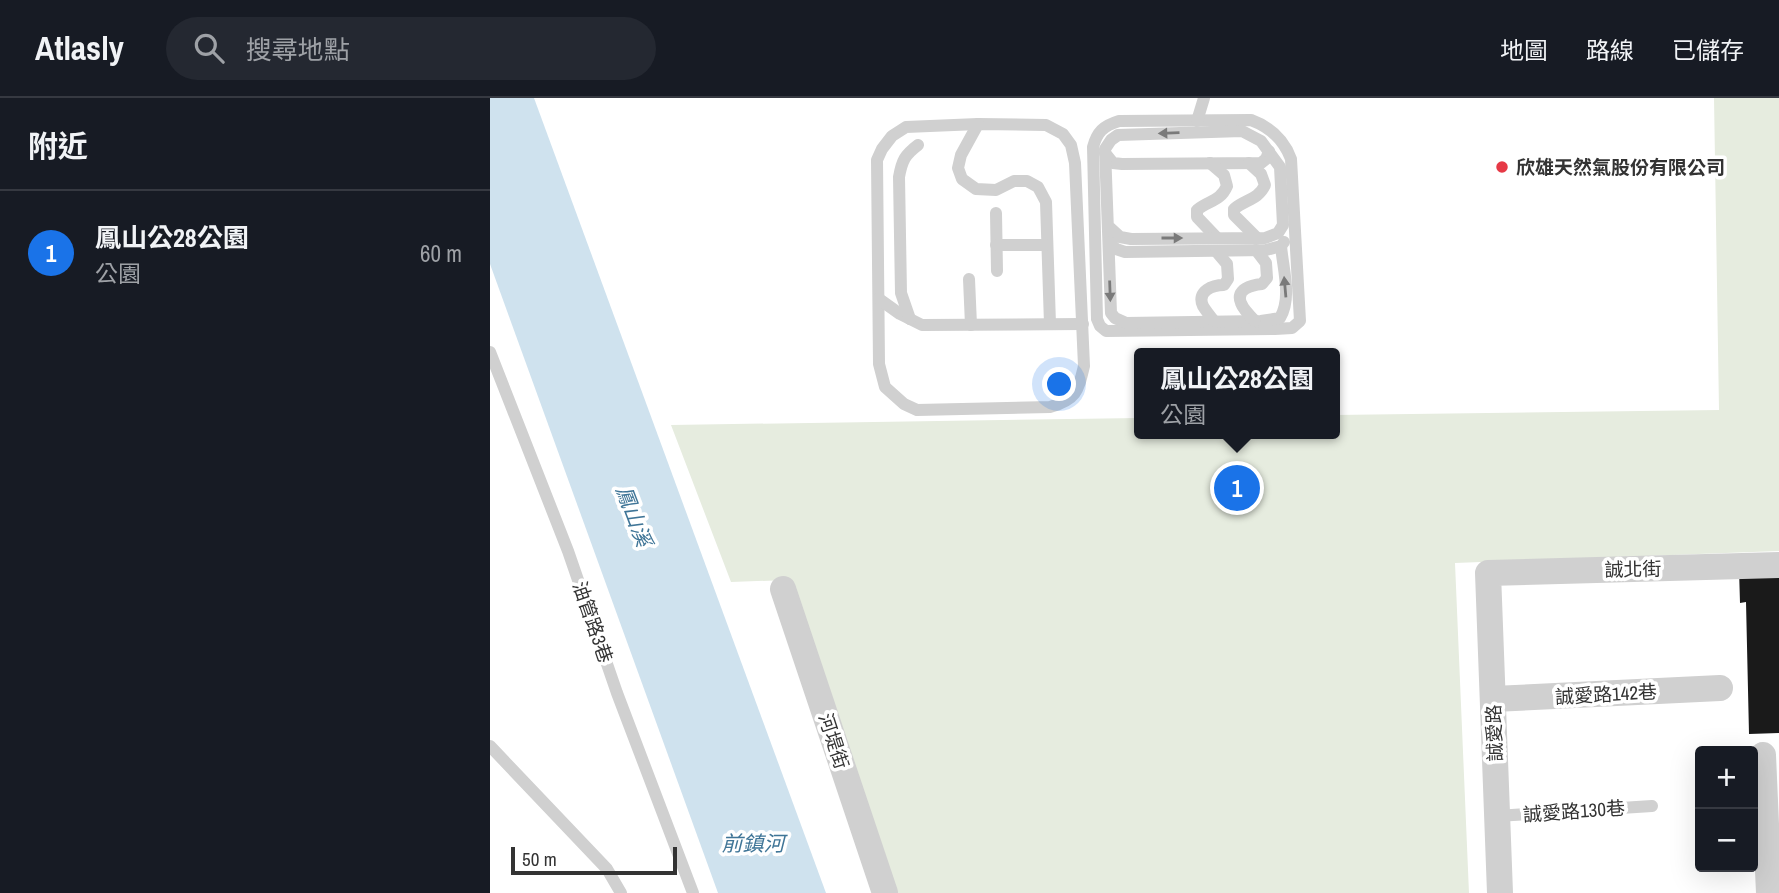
<!DOCTYPE html>
<html lang="zh-TW">
<head>
<meta charset="utf-8">
<style>
  body { margin:0; font-family:"Archivo Narrow","Noto Sans TC",sans-serif; background:#242831; color:#f1f3f6 }
  .controls { position:absolute; right:21px; bottom:21px; display:grid; overflow:hidden; border-radius:7px; box-shadow:0 7px 28px #0002 }
  .controls button { width:63px; height:63px; display:grid; place-items:center; padding:0; border:0; border-bottom:2px solid #363941; background:#171b24; color:#f1f3f6; font:35px sans-serif }
  .scale { position:absolute; left:21px; bottom:18px; width:166px; box-sizing:border-box; padding-left:7px; border:4px solid #333; border-top:0; font-size:19px; line-height:24px; white-space:nowrap; color:#333; -webkit-text-stroke:5px #fff; paint-order:stroke }
  .you { position:absolute; left:570px; top:287px; width:24px; height:24px; margin:-18px; border:5px solid #fff; border-radius:50%; background:#1a73e8; box-shadow:0 0 0 10px #1a73e833 }
  .badge { display:grid; place-items:center; width:46px; height:46px; border-radius:50%; background:#1a73e8; color:#fff; font-size:23px; font-weight:700 }
  .pin { position:absolute; translate:-50% -50%; border:4px solid #fff; box-shadow:0 2px 7px #0006 }
  .popup { position:absolute; left:644px; top:250px; width:206px; height:91px; box-sizing:border-box; display:grid; place-content:center; border-radius:7px; background:#171b24; filter:drop-shadow(0 2px 5px #0005); font-size:23px; white-space:nowrap; color:#9ea1a6 }
  .popup b { font-size:26px; color:#f1f3f6 }
  .popup::after { content:''; position:absolute; left:50%; top:100%; margin-left:-14px; border:14px solid transparent; border-top-color:#171b24 }
  .list { margin:0; padding:0; list-style:none }
  h2 { display:flex; justify-content:space-between; align-items:center; height:91px; margin:0; padding:0 28px; font-size:30px }
  h2 small { font-size:23px; font-weight:400; color:#9ea1a6 }
  .list li { display:grid; grid-template-columns:46px 1fr auto; gap:21px; align-items:center; box-sizing:border-box; height:126px; padding:0 28px; border-top:2px solid #363941 }
  .list b { display:block; font-size:26px; white-space:nowrap }
  .list p { margin:0; font-size:23px; white-space:nowrap; color:#9ea1a6 }
  .list em { font-size:23px; font-style:normal; color:#9ea1a6 }
  .icon { flex:none; width:38px; height:38px; fill:none; stroke:currentColor; stroke-width:2; stroke-linecap:round; stroke-linejoin:round }
  .map { position:relative; flex:none; width:1289px; height:795px; overflow:hidden }
  header { display:flex; align-items:center; gap:42px; box-sizing:border-box; height:98px; padding:0 35px; background:#171b24; border-bottom:2px solid #363941 }
  header strong { font-size:33px }
  nav { display:flex; gap:38px; margin-inline-start:auto; font-size:24px }
  .search { width:490px; height:63px; background:#242831; display:flex; align-items:center; gap:18px; box-sizing:border-box; padding:0 24px; border-radius:38px; color:#9ea1a6; font-size:26px }
  main { display:flex }
  aside { flex:1; background:#171b24 }
  .map>svg:first-child { display:block }
  .green { fill:#e6ecdf }
  .water { fill:#cfe2ee }
  .building { fill:#1a1a1a }
  .lines { fill:none; stroke-linecap:round; stroke-linejoin:round }
  .service { stroke:#d0d0d0; stroke-width:12 }
  .minor { stroke:#d0d0d0; stroke-width:26 }
  .oneway { fill:#7a7a7a }
  .poi-dot { fill:#e63946; stroke:#fff; stroke-width:2.5 }
  .labels { text-anchor:middle; dominant-baseline:central; stroke-width:7; stroke-linejoin:round; paint-order:stroke }
  .poi-label { font-size:19px; font-weight:bold; fill:#333; stroke:#fff; text-anchor:start }
  .street-label { font-size:19px; fill:#333; stroke:#fff }
  .water-label { font-size:21px; font-style:italic; fill:#3f7597; stroke:#fff }
</style>
</head>
<body>
<header>
<strong>Atlasly</strong>
<div class="search"><svg class="icon" aria-label="search" viewBox="0 0 24 24"><circle cx="10" cy="10" r="6"/><path d="M15 15l6 6"/></svg>搜尋地點</div>
<nav><a>地圖</a><a>路線</a><a>已儲存</a></nav>
</header>
<main>
<aside>
<h2>附近<small></small></h2>
<ul class="list">
<li><span class="badge">1</span><div><b>鳳山公28公園</b><p>公園</p></div><em>60 m</em></li>
</ul>
</aside>
<div class="map">
<svg width="1289" height="795" viewBox="0 0 1289 795">
  <rect width="100%" height="100%" fill="#fff"/>
  <!-- green -->
  <path class="green" d="M1224,0h65v453l-324,12 14,330h-573l-107,-313 -58,2 -60,-157 468,-7v16h196v-19l384,-5z"/>
  <!-- water -->
  <path class="water" d="M0,0h44l292,795h-108l-228,-629z"/>
  <!-- building -->
  <path class="building" d="M1289,470v165l-30,1 -3,-132 -6,1 -1,-34z"/>
  <g class="lines">
    <!-- service -->
    <g class="service">
      <path d="M761,22c19,7 33,20 40,39l9,162 -8,7 -17,1 -169,2 -6,-5 -3,-7 -4,-172c4,-15 10,-21 26,-26z"/>
      <path d="M707,23l7,-23"/>
      <path d="M488,26l68,1 17,9 8,11 4,18 9,203c-6,25 -7,33 -34,41l-133,3 -13,-6 -19,-17 -6,-23 -2,-204 5,-11 10,-13 14,-9z"/>
      <path d="M488,26l-17,31 -3,13 4,11 14,10 20,1 18,-9h13l11,6 8,15 4,122"/>
      <path d="M615,55l8,10 9,1 139,-1 5,-4 3,-8"/>
      <path d="M720,65l14,12 3,11c-7,16 -18,14 -30,24v7l20,21"/>
      <path d="M759,65l12,11 4,11c-7,15 -19,14 -31,24v6l23,23"/>
      <path d="M506,115l1,58"/>
      <path d="M618,128l12,11 11,2 134,-1 13,-5 5,-8 -3,-58 -19,-26 -19,-10 -124,4 -7,5 -6,9 6,164 4,5 11,5 135,-2 19,-3c12,-20 3,-49 1,-72"/>
      <path d="M619,144l7,7 9,3 141,-2 15,-4 3,-4"/>
      <path d="M506,147h51"/>
      <path d="M479,181l2,46"/>
      <path d="M389,201l21,15 22,11 161,-1"/>
      <path d="M420,221l-9,-26 -2,-116c3,-17 6,-22 19,-32"/>
      <path d="M724,223c-4,-5 -8,-10 -11,-15 -7,-15 10,-21 21,-21l4,-6 -1,-15 -11,-13"/>
      <path d="M765,223c-5,-5 -12,-12 -14,-18 -6,-14 11,-18 21,-19l5,-6 -1,-15 -10,-13"/>
      <path d="M0,254l78,199 49,142 76,200"/>
      <path d="M0,648l117,123 14,24"/>
      <path d="M1007,718l155,-10"/>
    </g>
    <!-- minor -->
    <g class="minor">
      <path d="M293,491l102,304"/>
      <path d="M1003,601l227,-11"/>
      <path d="M1273,657l6,138"/>
      <path d="M1010,795l-12,-320 291,-8"/>
    </g>
  </g>
  <!-- one-way arrows -->
  <defs><path id="oneway-solid" d="M-6-.8H1V-3.2L6.5 0L1 3.2V.8H-6Z" transform="scale(1.75)"/></defs>
  <g class="oneway">
    <use href="#oneway-solid" transform="translate(679 35) rotate(178)"/>
    <use href="#oneway-solid" transform="translate(682 140)"/>
    <use href="#oneway-solid" transform="translate(795 189) rotate(-95)"/>
    <use href="#oneway-solid" transform="translate(620 193) rotate(88)"/>
  </g>
  <!-- markers -->
  <circle class="poi-dot" cx="1012" cy="69" r="7"/>
  <g class="labels">
    <!-- poi labels -->
    <g class="poi-label">
      <text x="1026" y="69">欣雄天然氣股份有限公司</text>
    </g>
    <!-- street labels -->
    <g class="street-label">
      <text transform="translate(1143 471) rotate(-1)">誠北街</text>
      <text transform="translate(103 524) rotate(71)">油管路3巷</text>
      <text transform="translate(1116 596) rotate(-3)">誠愛路142巷</text>
      <text transform="translate(1004 635) rotate(-92)">誠愛路</text>
      <text transform="translate(344 643) rotate(72)">河堤街</text>
      <text transform="translate(1084 713) rotate(-4)">誠愛路130巷</text>
    </g>
    <!-- water labels -->
    <g class="water-label">
      <text transform="translate(144 418) rotate(69)">鳳山溪</text>
      <text x="263" y="745">前鎮河</text>
    </g>
  </g>
</svg>
<div class="controls">
<button>+</button>
<button>−</button>
</div>
<div class="scale">50 m</div>
<div class="you"></div>
<div class="pin badge" style="left:747px;top:390px">1</div>
<div class="popup"><b>鳳山公28公園</b>公園</div>
</div>
</main>
</body>
</html>
